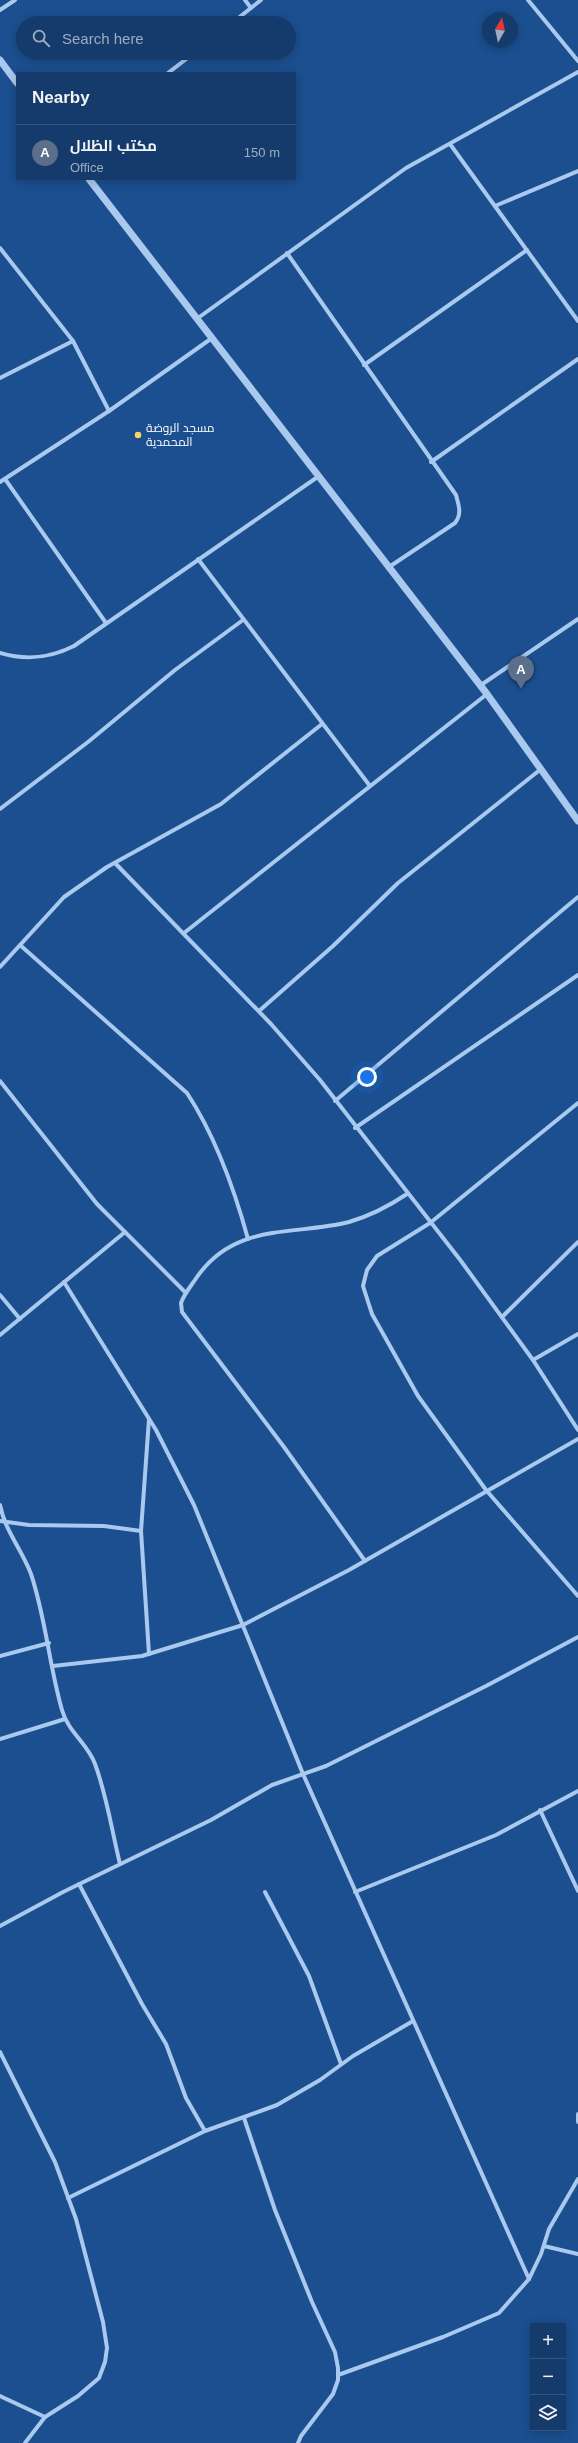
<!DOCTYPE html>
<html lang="en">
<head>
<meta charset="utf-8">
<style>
  body { margin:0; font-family:Helvetica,Cairo,sans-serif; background:#1d4271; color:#f1f3f6 }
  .controls { position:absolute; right:12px; bottom:12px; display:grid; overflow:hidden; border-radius:0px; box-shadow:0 2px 10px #0003 }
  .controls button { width:36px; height:36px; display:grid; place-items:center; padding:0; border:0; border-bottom:1px solid #33557e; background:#143b6b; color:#f1f3f6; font:20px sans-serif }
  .compass { position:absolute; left:482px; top:12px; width:36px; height:36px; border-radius:50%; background:#143b6b; box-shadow:0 2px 10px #0003; rotate:9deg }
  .you { position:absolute; left:367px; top:1077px; width:14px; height:14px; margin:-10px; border:3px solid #fff; border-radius:50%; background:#1a73e8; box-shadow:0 0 0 6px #1a73e833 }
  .badge { display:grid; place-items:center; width:26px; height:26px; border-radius:50%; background:#e69b98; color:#fff; font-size:13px; font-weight:700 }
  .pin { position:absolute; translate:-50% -33px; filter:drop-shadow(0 1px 2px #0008) }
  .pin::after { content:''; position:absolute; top:21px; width:14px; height:12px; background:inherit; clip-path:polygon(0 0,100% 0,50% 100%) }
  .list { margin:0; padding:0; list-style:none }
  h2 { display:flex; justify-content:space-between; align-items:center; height:52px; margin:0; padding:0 16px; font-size:17px }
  h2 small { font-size:13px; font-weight:400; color:#9dadc1 }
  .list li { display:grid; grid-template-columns:26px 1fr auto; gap:12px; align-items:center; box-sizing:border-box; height:56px; padding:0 16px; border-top:1px solid #33557e }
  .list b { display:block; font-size:15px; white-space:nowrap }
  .list p { margin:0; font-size:13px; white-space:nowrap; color:#9dadc1 }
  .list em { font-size:13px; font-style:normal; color:#9dadc1 }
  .icon { flex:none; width:22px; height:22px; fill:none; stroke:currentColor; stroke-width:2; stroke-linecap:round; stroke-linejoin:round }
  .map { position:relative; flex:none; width:578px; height:2443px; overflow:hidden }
  .search { position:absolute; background:#143b6b; box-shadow:0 2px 10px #0003; left:16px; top:16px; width:280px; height:44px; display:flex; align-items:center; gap:10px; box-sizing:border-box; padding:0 14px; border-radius:22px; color:#9dadc1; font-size:15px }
  .panel { position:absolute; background:#143b6b; box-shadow:0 2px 10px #0003; left:16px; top:72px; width:280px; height:108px; border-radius:0px }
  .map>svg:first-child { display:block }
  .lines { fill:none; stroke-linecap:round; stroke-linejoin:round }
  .minor { stroke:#a9c9ee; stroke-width:4 }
  .tertiary { stroke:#a9c9ee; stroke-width:7 }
  .poi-dot { fill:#ffd166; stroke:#1b4f8f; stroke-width:1.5 }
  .labels { text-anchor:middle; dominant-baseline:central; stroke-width:4; stroke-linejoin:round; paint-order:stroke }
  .poi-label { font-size:12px; fill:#fff; stroke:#1b4f8f; text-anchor:start }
</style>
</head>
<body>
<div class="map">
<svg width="578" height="2443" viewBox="0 0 578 2443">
  <rect width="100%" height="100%" fill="#1b4f8f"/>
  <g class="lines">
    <!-- minor -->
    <g class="minor">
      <path d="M245,0l6,8"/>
      <path d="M528,0l50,61"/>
      <path d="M0,10l15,-10"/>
      <path d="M232,23l29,-23"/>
      <path d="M168,73l26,-20"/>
      <path d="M450,144l128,177"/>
      <path d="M495,206l83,-35"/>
      <path d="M0,248l73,93 36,70"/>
      <path d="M287,253l169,242c3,11 6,19 -1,28l-66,44"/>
      <path d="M198,318l208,-150 172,-96"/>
      <path d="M364,365l163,-115"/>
      <path d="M0,378l73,-37"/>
      <path d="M431,462l147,-103"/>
      <path d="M5,479l101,144"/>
      <path d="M0,482l109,-71 103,-73"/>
      <path d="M198,559l172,227"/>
      <path d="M0,653c27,8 50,5 74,-7l245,-170"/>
      <path d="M481,685l97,-66"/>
      <path d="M0,809l88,-67 87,-72 68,-50"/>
      <path d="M115,863l156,161 49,56 141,181 72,99 45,70"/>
      <path d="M184,933l303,-239"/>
      <path d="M20,945l167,148c29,44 47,95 61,146"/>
      <path d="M0,967l64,-70 43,-30 114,-63 101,-80"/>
      <path d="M259,1011l74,-65 65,-63 143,-114"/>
      <path d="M0,1081l97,123 89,89"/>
      <path d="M335,1101l243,-204"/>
      <path d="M578,1103l-148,120 -53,33 -10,14 -4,16 9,28 46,82 68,94 92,106"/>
      <path d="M355,1128l223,-153"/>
      <path d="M64,1282l92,148 38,75 109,269 226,505"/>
      <path d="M0,1295l20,24"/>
      <path d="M502,1317l76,-75"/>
      <path d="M0,1335l125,-103"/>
      <path d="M533,1360l45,-26"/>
      <path d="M149,1419l-8,112 8,123"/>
      <path d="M0,1505c5,26 22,45 31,69 15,45 18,91 31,136 6,22 26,34 33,54 12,32 17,68 25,100"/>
      <path d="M0,1521l29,4 75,1 37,5"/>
      <path d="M365,1561l-81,-114 -102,-135 -1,-9c3,-9 10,-17 16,-26 38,-55 96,-41 152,-55 21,-6 40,-16 58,-28"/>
      <path d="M0,1656l49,-13"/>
      <path d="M53,1666l89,-10 101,-31 106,-55 229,-131"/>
      <path d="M0,1739l65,-20"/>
      <path d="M540,1810l38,81"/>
      <path d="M79,1884l63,120 24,40 20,54 19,33"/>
      <path d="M265,1892l44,84 32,88"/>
      <path d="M355,1892l141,-57 82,-44"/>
      <path d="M0,1926l63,-34 148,-72 61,-35 54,-19 160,-80 92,-49"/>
      <path d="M0,2052l55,110 21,57 27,103 4,26 -2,14 -6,16 -21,18 -33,21 -20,26"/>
      <path d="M578,2114v8"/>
      <path d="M244,2118l31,92 37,92 23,50 3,16v12l-5,14 -32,42 -3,7"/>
      <path d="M68,2198l137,-67 72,-26 43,-25 33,-24 60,-35"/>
      <path d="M544,2246l34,8"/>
      <path d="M338,2375l105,-38 56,-24 30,-34 12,-25 8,-25 29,-50"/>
      <path d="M0,2396l45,21"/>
    </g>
    <!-- tertiary -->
    <g class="tertiary">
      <path d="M0,60l17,23"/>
      <path d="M89,179l398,515 91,127"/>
    </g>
  </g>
  <!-- markers -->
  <circle class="poi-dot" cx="138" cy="435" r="4"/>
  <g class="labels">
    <!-- poi labels -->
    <g class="poi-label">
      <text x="146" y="428">مسجد الروضة<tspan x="146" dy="14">المحمدية</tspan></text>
    </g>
  </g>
</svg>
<div class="controls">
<button>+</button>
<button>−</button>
<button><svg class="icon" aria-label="layers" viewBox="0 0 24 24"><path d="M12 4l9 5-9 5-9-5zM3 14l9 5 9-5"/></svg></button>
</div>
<svg class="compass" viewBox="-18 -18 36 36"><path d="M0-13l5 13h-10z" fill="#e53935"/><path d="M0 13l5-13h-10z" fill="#9dadc1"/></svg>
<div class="you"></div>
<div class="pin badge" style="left:521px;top:689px;background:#5c6f8a">A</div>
<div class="search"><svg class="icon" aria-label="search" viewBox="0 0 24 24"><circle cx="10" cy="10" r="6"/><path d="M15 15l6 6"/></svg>Search here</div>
<section class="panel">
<h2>Nearby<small></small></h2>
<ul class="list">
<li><span class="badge" style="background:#5c6f8a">A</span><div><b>مكتب الظلال</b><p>Office</p></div><em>150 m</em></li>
</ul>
</section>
</div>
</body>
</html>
